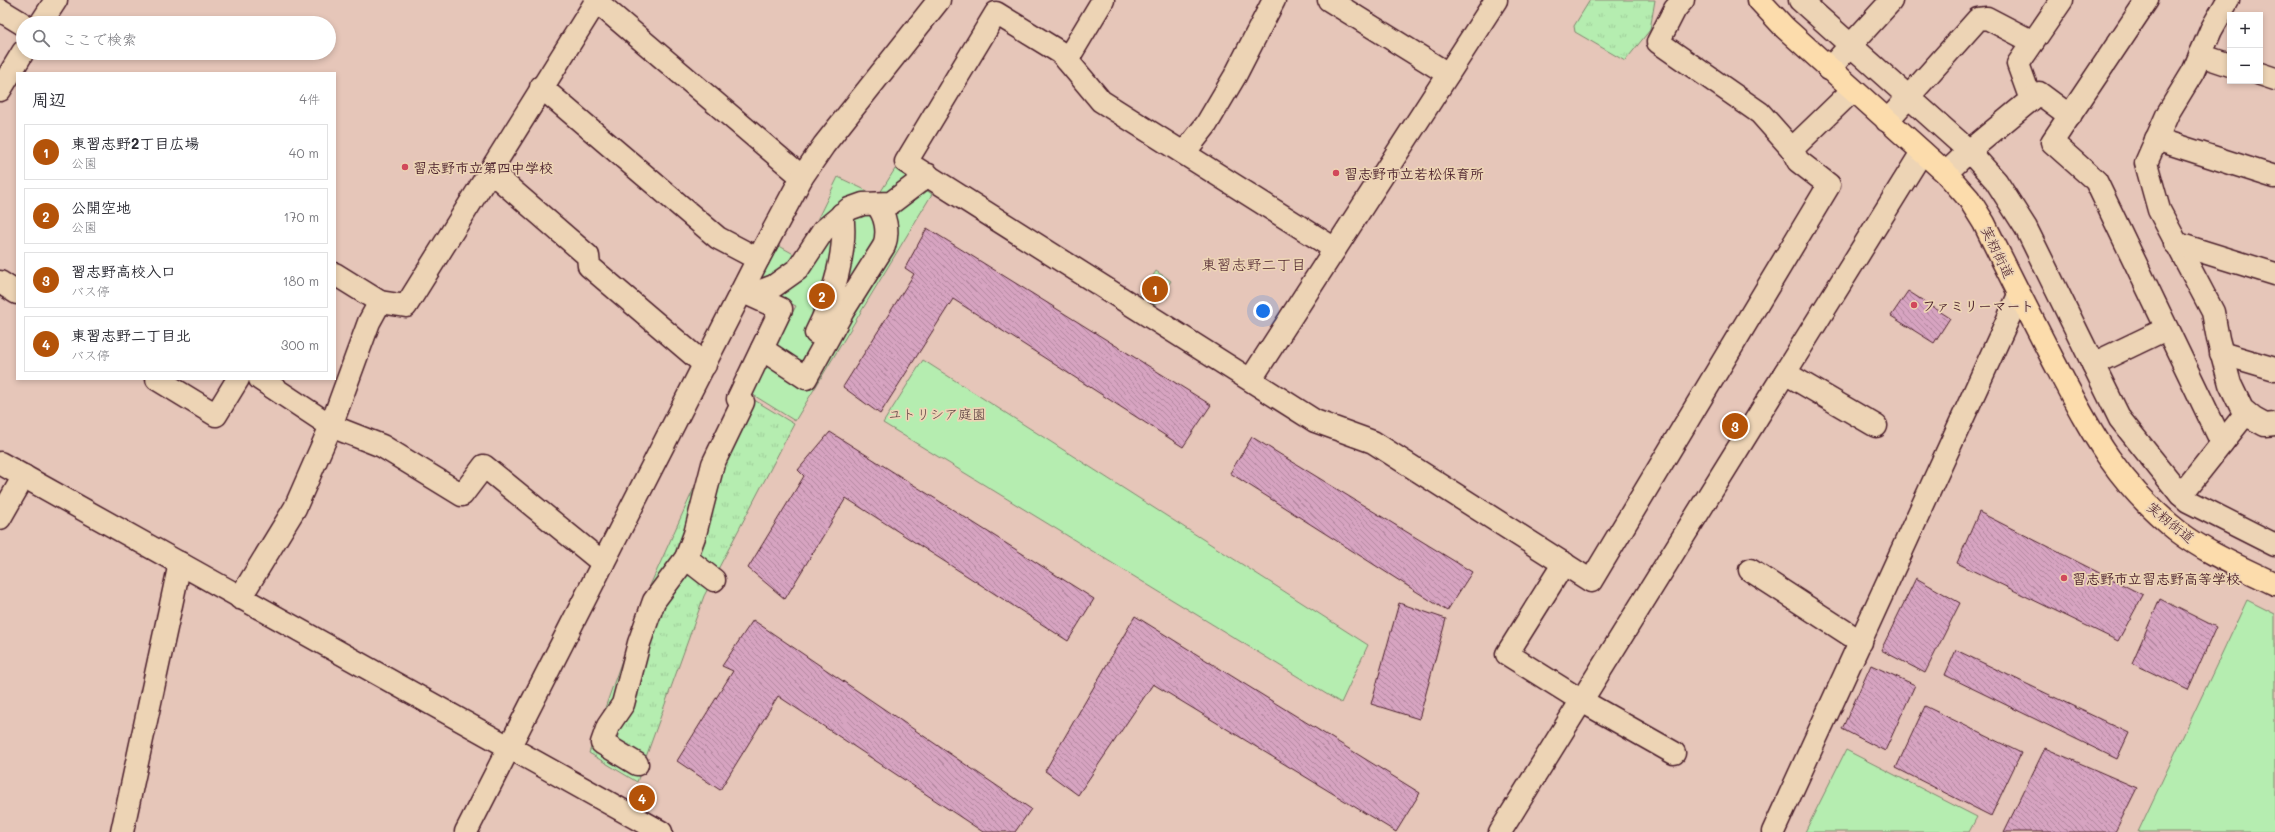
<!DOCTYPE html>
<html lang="ja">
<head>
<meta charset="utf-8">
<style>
  body { margin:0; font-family:Mali,"Klee One",sans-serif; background:#f7f7f7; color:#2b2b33 }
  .controls { position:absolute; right:12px; top:12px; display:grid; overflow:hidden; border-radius:0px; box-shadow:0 2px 6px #0003 }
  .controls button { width:36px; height:36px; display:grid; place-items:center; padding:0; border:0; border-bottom:1px solid #e1e1e2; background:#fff; color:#2b2b33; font:20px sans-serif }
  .you { position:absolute; left:1263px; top:311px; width:14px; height:14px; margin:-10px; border:3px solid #fff; border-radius:50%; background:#1a73e8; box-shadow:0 0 0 6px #1a73e833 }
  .badge { display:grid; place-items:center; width:26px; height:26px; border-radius:50%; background:#b45309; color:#fff; font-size:13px; font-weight:700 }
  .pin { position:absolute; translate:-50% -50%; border:2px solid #fff; box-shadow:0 1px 4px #0006 }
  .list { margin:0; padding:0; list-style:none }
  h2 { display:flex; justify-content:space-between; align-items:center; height:52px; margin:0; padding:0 16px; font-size:17px }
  h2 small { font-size:13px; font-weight:400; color:#7c7c81 }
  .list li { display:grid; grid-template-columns:26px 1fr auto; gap:12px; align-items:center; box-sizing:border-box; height:56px; margin:0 8px 8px; padding:0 8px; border:1px solid #e1e1e2; border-radius:0px }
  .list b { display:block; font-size:15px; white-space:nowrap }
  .list p { margin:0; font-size:13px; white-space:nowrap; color:#7c7c81 }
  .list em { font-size:13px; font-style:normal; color:#7c7c81 }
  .icon { flex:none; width:22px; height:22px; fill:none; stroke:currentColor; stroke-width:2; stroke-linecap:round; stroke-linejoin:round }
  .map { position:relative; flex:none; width:2275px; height:832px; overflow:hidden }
  .search { position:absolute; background:#fff; box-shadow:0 2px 6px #0003; left:16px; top:16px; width:320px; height:44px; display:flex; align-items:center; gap:10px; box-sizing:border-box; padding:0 14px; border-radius:22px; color:#7c7c81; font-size:15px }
  .panel { position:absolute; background:#fff; box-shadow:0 2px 6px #0003; left:16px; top:72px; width:320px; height:308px; border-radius:0px }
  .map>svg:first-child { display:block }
  .park { fill:url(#park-tufts); stroke:#80866e }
  .garden { fill:#b5edb0; stroke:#80866e }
  .building { fill:url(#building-back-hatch); stroke:#4a1f2b }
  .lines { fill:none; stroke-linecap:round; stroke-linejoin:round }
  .minor-casing { stroke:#4a1f2b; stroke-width:25 }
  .major-casing { stroke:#4a1f2b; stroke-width:25 }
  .minor { stroke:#edd4b5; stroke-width:22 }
  .major { stroke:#fcdcac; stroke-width:22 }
  .poi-dot { fill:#d1495b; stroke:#edd4b5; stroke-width:1.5 }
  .labels { text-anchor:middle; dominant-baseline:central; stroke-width:3.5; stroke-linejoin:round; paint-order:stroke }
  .poi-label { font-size:14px; font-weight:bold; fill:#4a1f2b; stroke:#edd4b5; text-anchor:start }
  .street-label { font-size:14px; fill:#4a1f2b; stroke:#edd4b5 }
  .park-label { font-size:14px; fill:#5a3e3f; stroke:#edd4b5 }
  .neighbourhood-label { font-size:15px; fill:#4a1f2b; stroke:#edd4b5 }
</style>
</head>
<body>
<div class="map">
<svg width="2275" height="832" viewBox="0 0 2275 832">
  <defs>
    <pattern id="park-tufts" width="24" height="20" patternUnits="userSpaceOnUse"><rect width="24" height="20" fill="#b5edb0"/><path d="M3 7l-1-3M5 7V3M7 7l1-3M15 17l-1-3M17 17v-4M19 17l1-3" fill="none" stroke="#9dcb98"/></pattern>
    <pattern id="building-back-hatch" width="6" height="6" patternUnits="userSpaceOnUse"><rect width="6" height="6" fill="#d7a4c1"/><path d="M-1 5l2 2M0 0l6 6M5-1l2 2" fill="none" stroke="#b0859d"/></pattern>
  </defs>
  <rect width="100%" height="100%" fill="#e6c6b9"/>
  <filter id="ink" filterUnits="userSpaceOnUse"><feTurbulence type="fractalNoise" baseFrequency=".025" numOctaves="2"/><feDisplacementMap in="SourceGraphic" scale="8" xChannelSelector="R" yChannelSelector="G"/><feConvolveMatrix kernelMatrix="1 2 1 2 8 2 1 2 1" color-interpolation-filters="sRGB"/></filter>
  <g filter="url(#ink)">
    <!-- park -->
    <g class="park">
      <path d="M1590,0h65l-5,30 -25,31 -50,-29 -1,-6z"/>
      <path d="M1156,271l15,10 -17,25 -15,-9z"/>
      <path d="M792,307l-46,88 48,29 -90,172 -67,186 -48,-29 54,-152 80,-177 6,-20z"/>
    </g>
    <!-- garden -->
    <g class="garden">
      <path d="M895,169l37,25 -137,227 -45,-28 46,-87 -43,-20 21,-43 25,14 39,-80 40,19z"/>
      <path d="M923,360l445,285 -27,58 -458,-280z"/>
      <path d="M2247,600l28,14v218h-137z"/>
      <path d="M1846,750l131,67 -8,15h-164z"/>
    </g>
    <!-- building -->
    <g class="building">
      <path d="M927,228l284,177 -28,42 -230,-148 -73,115 -37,-27 71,-113 -9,-6z"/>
      <path d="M1908,291l42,27 -16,25 -43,-27z"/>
      <path d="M830,432l264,167 -26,42 -222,-143 -61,101 -37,-31 56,-92 -6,-6z"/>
      <path d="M1252,437l220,135 -25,39 -217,-138z"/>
      <path d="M1979,512l164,83 -25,46 -161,-78z"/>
      <path d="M1916,578l44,25 -35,70 -44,-23z"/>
      <path d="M2160,599l56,28 -28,63 -56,-27z"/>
      <path d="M1399,603l47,16 -27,100 -48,-15z"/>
      <path d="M1135,616l285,177 -24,39 -243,-148 -75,111 -33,-24z"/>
      <path d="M753,620l278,189 -16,23h-32l-205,-136 -58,94 -43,-29 56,-90 -11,-5z"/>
      <path d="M1956,650l173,83 -12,26 -172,-84z"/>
      <path d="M1871,665l44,20 -30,66 -43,-22z"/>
      <path d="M1925,706l96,47 -30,63 -95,-48z"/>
      <path d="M2045,748l92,40 -22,44h-111z"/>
    </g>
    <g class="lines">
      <defs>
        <g id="minor">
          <path d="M1329,0l119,74"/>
          <path d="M1683,0l-8,9 -17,33 102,71 32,36"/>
          <path d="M1800,0l169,151 27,30 30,47 94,191 60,75 8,7 87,44"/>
          <path d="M2147,0l-95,142 44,39 126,262"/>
          <path d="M2228,0l-17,30 -18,42 -25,41 -22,50 13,47 54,102 5,27 12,45 12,25 12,10 11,6 10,-1"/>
          <path d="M596,1l206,176"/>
          <path d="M0,10l23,14"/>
          <path d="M41,23l15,-23"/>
          <path d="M2200,55l30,10"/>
          <path d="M1067,60l36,-60"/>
          <path d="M1829,69l62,-68"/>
          <path d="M2260,74l15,5"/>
          <path d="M541,87l177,151 40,21"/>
          <path d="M0,90l23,-38"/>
          <path d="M2031,100l-13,-36 44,-64"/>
          <path d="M1887,121l91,-102 9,-1 46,24"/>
          <path d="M2156,139l119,38"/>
          <path d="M1184,153l22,-28 29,-49 39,-76"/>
          <path d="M490,171l98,85 1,10 116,99"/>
          <path d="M1946,173l23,-22 70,-58 31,23"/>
          <path d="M2175,243l100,31"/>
          <path d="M1335,249l-234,-148 -40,-48 -65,-40 -90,149 409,259 58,21 218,139 238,-396 -31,-24 -6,-12 61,-59"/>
          <path d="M335,274l45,28 26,4 191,-306"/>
          <path d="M0,282l17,11"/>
          <path d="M816,333c16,-31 32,-84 26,-119"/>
          <path d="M762,349l44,29 37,-67 41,-65c5,-14 2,-31 -8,-42"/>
          <path d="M2221,353l54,16"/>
          <path d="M2093,364l73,-35"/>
          <path d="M1785,373l91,53"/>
          <path d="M157,379l59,36 22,-36"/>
          <path d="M260,379l71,47 51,20 80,49 22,-29 119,97"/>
          <path d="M1251,379l245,-379"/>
          <path d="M0,463l661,369"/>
          <path d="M2181,495l65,-82"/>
          <path d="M0,518l24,-42"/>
          <path d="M686,558l28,22"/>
          <path d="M1564,563l-57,91 75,47 92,52"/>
          <path d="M1750,570l111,72"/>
          <path d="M240,598l55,-90 36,-82 38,-104 11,-20"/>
          <path d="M637,764l-35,-21 6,-17 15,-22 16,-61 15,-42 32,-43 9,-24 18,-70 30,-62 -5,-3 43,-90 -31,-14 24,-9 24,-17 25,-38 26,-22 14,-5 28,-1 37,-28"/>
          <path d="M122,832l58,-269"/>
          <path d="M466,832l292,-573 44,-82 22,-32 115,-145"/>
          <path d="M1500,832l422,-680"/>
          <path d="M1773,832l246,-537"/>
        </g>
        <path id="major" d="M1759,0l26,28 161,145 23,26 15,24c22,45 45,90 68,135 37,70 63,124 127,174 29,22 64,36 96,52"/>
      </defs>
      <!-- minor casing -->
      <use href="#minor" class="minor-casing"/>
      <!-- major casing -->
      <use href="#major" class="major-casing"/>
      <!-- minor -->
      <use href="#minor" class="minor"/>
      <!-- major -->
      <use href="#major" class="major"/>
    </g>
  </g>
  <!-- markers -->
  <g class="poi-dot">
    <circle cx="405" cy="167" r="4"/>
    <circle cx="1336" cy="173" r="4"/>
    <circle cx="1914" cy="305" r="4"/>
    <circle cx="2064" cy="578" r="4"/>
  </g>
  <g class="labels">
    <!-- poi labels -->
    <g class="poi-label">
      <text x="413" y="167">習志野市立第四中学校</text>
      <text x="1344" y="173">習志野市立若松保育所</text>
      <text x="1922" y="305">ファミリーマート</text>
      <text x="2072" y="578">習志野市立習志野高等学校</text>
    </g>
    <!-- street labels -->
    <g class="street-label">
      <text transform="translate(1998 252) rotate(64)">実籾街道</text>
      <text transform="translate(2171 522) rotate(39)">実籾街道</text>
    </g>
    <!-- park labels -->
    <g class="park-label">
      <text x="937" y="413">ユトリシア庭園</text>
    </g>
    <!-- neighbourhood labels -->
    <g class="neighbourhood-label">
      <text x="1254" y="264">東習志野二丁目</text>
    </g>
  </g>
</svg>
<div class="controls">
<button>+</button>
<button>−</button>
</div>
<div class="you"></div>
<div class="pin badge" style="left:1155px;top:289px">1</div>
<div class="pin badge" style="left:822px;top:296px">2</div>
<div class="pin badge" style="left:1735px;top:426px">3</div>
<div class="pin badge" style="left:642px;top:798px">4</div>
<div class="search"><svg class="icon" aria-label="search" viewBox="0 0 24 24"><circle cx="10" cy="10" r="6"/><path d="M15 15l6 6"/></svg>ここで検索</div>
<section class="panel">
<h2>周辺<small>4件</small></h2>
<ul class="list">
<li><span class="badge">1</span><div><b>東習志野2丁目広場</b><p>公園</p></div><em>40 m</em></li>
<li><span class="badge">2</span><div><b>公開空地</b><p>公園</p></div><em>170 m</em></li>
<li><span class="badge">3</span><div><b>習志野高校入口</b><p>バス停</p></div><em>180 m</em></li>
<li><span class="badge">4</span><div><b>東習志野二丁目北</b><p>バス停</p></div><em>300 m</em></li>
</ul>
</section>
</div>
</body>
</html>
